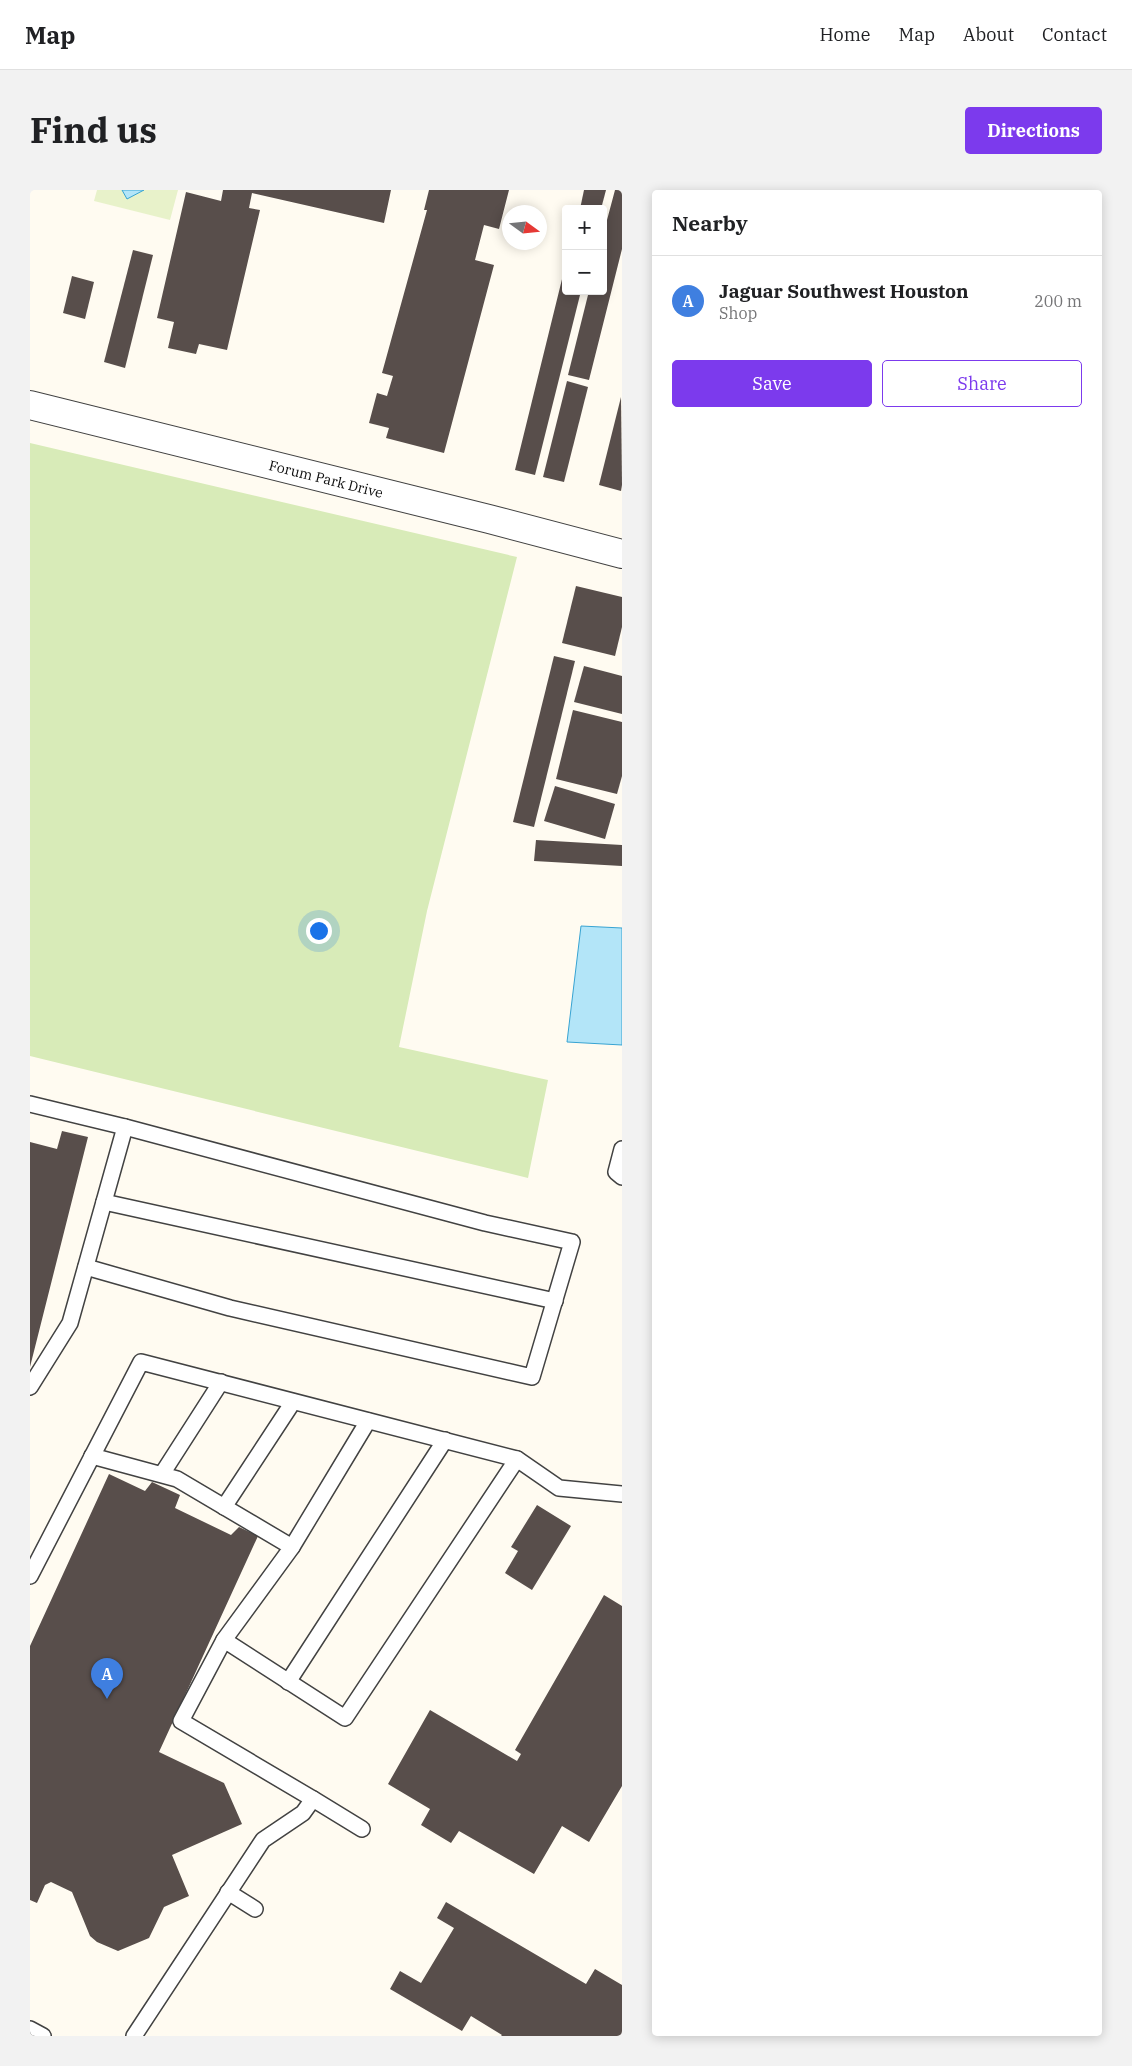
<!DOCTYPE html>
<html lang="en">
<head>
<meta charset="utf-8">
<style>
  body { margin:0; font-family:"IBM Plex Serif",serif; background:#f2f2f2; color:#202124 }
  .controls { position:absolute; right:15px; top:15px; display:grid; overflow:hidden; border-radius:5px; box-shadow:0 2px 12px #0003 }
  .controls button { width:45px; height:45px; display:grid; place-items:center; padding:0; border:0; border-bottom:1px solid #e0e0e0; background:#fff; color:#202124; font:25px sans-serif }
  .compass { position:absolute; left:472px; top:15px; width:45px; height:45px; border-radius:50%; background:#fff; box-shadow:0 2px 12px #0003; rotate:105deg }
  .you { position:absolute; left:288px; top:740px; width:18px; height:18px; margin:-12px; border:4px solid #fff; border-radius:50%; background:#1a73e8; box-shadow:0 0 0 8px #1a73e833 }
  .badge { display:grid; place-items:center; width:32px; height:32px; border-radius:50%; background:#7c3aed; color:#fff; font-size:16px; font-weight:700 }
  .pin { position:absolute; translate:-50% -41px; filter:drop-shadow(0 1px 2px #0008) }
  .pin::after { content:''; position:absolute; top:26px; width:18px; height:15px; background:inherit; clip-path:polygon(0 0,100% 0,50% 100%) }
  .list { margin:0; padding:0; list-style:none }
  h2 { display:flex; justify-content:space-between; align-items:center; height:65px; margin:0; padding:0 20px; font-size:21px }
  h2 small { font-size:16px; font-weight:400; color:#757577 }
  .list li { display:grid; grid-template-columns:32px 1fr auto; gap:15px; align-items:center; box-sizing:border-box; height:90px; padding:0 20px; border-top:1px solid #e0e0e0 }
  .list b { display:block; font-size:19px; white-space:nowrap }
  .list p { margin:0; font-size:16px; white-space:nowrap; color:#757577 }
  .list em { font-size:16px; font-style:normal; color:#757577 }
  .actions { display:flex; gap:10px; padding:15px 20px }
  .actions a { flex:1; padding:11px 0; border:1px solid #7c3aed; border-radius:5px; text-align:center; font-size:18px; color:#7c3aed }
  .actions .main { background:#7c3aed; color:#fff }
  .map { position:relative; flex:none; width:592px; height:1846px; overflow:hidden; border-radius:5px }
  header { display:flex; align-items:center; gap:30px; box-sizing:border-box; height:70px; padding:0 25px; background:#fff; border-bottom:1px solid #e0e0e0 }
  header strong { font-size:24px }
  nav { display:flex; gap:28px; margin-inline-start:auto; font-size:18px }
  .intro { display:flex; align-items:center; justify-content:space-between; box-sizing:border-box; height:120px; padding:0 30px }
  h1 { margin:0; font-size:35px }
  .button { padding:12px 22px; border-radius:5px; background:#7c3aed; color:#fff; font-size:18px; font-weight:700 }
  main { display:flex; gap:30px; padding:0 30px }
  aside { flex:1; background:#fff; border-radius:5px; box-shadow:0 2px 12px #0003 }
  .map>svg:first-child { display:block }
  .green { fill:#d8ebb8 }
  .pitch { fill:#e8f2ca }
  .water { fill:#b3e5f8; stroke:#37a3d2 }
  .building { fill:#584e4b }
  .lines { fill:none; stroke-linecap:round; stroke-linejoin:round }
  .service-casing { stroke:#424242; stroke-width:18 }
  .minor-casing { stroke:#424242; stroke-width:30 }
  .service { stroke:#fff; stroke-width:15 }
  .minor { stroke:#fff; stroke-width:28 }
  .labels { text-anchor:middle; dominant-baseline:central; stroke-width:5; stroke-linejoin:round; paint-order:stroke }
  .street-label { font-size:14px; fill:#0f0f0f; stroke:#fff }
</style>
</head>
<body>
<header>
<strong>Map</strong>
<nav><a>Home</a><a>Map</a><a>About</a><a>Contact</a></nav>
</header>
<div class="intro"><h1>Find us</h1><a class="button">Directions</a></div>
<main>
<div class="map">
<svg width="592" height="1846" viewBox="0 0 592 1846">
  <rect width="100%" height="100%" fill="#fffbf1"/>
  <!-- green -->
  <path class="green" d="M0,253l487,114 -90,354 -28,136 149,33 -20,98 -498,-122z"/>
  <!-- pitch -->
  <path class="pitch" d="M67,0h81l-8,30 -76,-19z"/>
  <!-- water -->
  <g class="water">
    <path d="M92,0h22l-17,9z"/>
    <path d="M551,736l41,2v117l-55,-3z"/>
  </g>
  <!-- building -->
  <g class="building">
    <path d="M193,0h168l-7,33 -132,-30 -3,15 11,2 -33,140 -28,-6 -3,10 -28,-6 6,-26 -17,-4 29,-126 35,9z"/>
    <path d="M399,0h80l-10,39 -15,-4 -9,35 19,5 -50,188 -58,-15 3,-10 -20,-5 8,-30 10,3 6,-20 -11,-3 45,-163h-3z"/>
    <path d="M554,0h22l-5,19h-21z"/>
    <path d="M585,0h7v59l-33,131 -21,-5 21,-84h14v-56z"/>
    <path d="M103,60l20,5 -28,113 -21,-6z"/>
    <path d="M535,77l1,24h15l-46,184 -20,-5z"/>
    <path d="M42,86l22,6 -9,37 -22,-6z"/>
    <path d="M537,191l21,6 -24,95 -21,-5z"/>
    <path d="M591,207l1,88 -1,6 -22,-6z"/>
    <path d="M546,396l46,11v30l-7,29 -53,-13z"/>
    <path d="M524,466l21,5 -41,166 -21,-5z"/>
    <path d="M554,476l38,10v38l-48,-12z"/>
    <path d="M543,520l49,12v54l-5,18 -61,-15z"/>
    <path d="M525,596l60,18 -10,35 -61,-18z"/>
    <path d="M506,650l86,5v21l-88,-5z"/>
    <path d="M32,941l26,6 -58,230v-225l27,7z"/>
    <path d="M79,1284l36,17 7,-9 28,13 -5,13 56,27 8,-8 19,9 -99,216 65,31 18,41 -70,31 17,41 -25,11 -15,31 -31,13 -21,-9 -7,-6 -18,-44 -21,-10 -6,3 -8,18 -7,-3v-254z"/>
    <path d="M507,1315l34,21 -39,64 -27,-17 13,-22 -7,-4z"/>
    <path d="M574,1405l18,11v180l-33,56 -27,-16 -28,48 -75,-43 -8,12 -30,-18 9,-16 -42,-25 42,-74 87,51 4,-7 -6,-4z"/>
    <path d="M416,1712l140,82 9,-15 27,16v51h-121l1,-1 -31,-19 -9,15 -72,-42 10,-18 21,12 33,-55 -17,-10z"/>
  </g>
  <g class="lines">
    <defs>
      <g id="service">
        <path d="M0,914l95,23 -55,196 -40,64"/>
        <path d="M592,959l-6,23 6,5"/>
        <path d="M74,1012l451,99"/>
        <path d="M56,1077l144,41 302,69 40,-135 -87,-19 -360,-96"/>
        <path d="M62,1266l85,23 115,68 -68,93"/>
        <path d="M132,1284l59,-92"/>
        <path d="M194,1317l69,-105"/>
        <path d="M262,1357l76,-126"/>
        <path d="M0,1386l111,-214 376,97 42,29 63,6"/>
        <path d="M258,1492l157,-242"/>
        <path d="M283,1609l-132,-78 43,-81 121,78 172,-259"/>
        <path d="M198,1702l27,17"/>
        <path d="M0,1839l13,7"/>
        <path d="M104,1846l129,-196 40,-27 10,-14 49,30"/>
      </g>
      <path id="minor" d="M0,215l459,114 133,35"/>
    </defs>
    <!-- service casing -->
    <use href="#service" class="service-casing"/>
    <!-- minor casing -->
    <use href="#minor" class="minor-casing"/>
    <!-- service -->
    <use href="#service" class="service"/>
    <!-- minor -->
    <use href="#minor" class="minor"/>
  </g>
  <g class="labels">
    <!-- street labels -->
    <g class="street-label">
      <text transform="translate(296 289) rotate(14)">Forum Park Drive</text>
    </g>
  </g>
</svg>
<div class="controls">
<button>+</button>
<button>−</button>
</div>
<svg class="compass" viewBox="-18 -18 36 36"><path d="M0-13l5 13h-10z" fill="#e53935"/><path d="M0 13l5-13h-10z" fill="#757577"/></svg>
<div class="you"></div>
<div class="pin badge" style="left:77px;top:1509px;background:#3f7fe0">A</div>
</div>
<aside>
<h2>Nearby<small></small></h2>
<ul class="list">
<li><span class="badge" style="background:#3f7fe0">A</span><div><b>Jaguar Southwest Houston</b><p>Shop</p></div><em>200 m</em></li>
</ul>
<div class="actions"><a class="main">Save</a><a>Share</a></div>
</aside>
</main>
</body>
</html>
